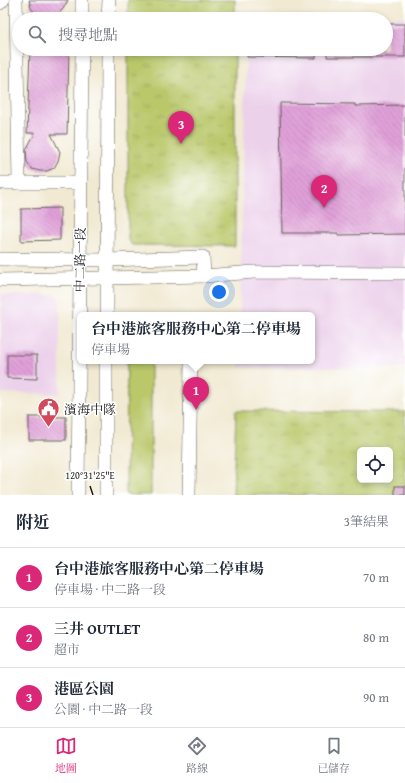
<!DOCTYPE html>
<html lang="zh-TW">
<head>
<meta charset="utf-8">
<style>
  body { margin:0; font-family:"Gentium Book Plus","Noto Serif TC",serif; background:#f2f2f3; color:#1f2937 }
  .controls { position:absolute; right:12px; bottom:12px; display:grid; overflow:hidden; border-radius:6px; box-shadow:0 2px 6px #0003 }
  .controls button { width:36px; height:36px; display:grid; place-items:center; padding:0; border:0; border-bottom:1px solid #e0e1e3; background:#fff; color:#1f2937; font:20px sans-serif }
  .you { position:absolute; left:219px; top:292px; width:14px; height:14px; margin:-10px; border:3px solid #fff; border-radius:50%; background:#1a73e8; box-shadow:0 0 0 6px #1a73e833 }
  .badge { display:grid; place-items:center; width:26px; height:26px; border-radius:50%; background:#db2777; color:#fff; font-size:13px; font-weight:700 }
  .pin { position:absolute; translate:-50% -33px; filter:drop-shadow(0 1px 2px #0008) }
  .pin::after { content:''; position:absolute; top:21px; width:14px; height:12px; background:inherit; clip-path:polygon(0 0,100% 0,50% 100%) }
  .popup { position:absolute; left:77px; top:312px; width:238px; height:52px; box-sizing:border-box; display:grid; place-content:center; border-radius:6px; background:#fff; filter:drop-shadow(0 1px 3px #0005); font-size:13px; white-space:nowrap; color:#747a83 }
  .popup b { font-size:15px; color:#1f2937 }
  .popup::after { content:''; position:absolute; left:50%; top:100%; margin-left:-8px; border:8px solid transparent; border-top-color:#fff }
  .list { margin:0; padding:0; list-style:none }
  h2 { display:flex; justify-content:space-between; align-items:center; height:52px; margin:0; padding:0 16px; font-size:17px }
  h2 small { font-size:13px; font-weight:400; color:#747a83 }
  .list li { display:grid; grid-template-columns:26px 1fr auto; gap:12px; align-items:center; box-sizing:border-box; height:60px; padding:0 16px; border-top:1px solid #e0e1e3 }
  .list b { display:block; font-size:15px; white-space:nowrap }
  .list p { margin:0; font-size:13px; white-space:nowrap; color:#747a83 }
  .list em { font-size:13px; font-style:normal; color:#747a83 }
  .icon { flex:none; width:22px; height:22px; fill:none; stroke:currentColor; stroke-width:2; stroke-linecap:round; stroke-linejoin:round }
  .map { position:relative; flex:none; width:405px; height:495px; overflow:hidden }
  .search { position:absolute; background:#fff; box-shadow:0 2px 6px #0003; left:12px; right:12px; top:12px; height:44px; display:flex; align-items:center; gap:10px; box-sizing:border-box; padding:0 14px; border-radius:22px; color:#747a83; font-size:15px }
  .sheet { height:232px; background:#fff }
  nav { display:flex; justify-content:space-around; align-items:center; box-sizing:border-box; height:56px; border-top:1px solid #e0e1e3; background:#fff; font-size:11px; color:#747a83 }
  nav a { display:grid; justify-items:center; gap:2px }
  nav .on { color:#db2777 }
  .map>svg:first-child { display:block }
  .built { fill:#ecd1eb }
  .green { fill:#bac86a; stroke:#6b7243 }
  .park { fill:url(#park-tufts); stroke:#6b7243; fill-rule:evenodd }
  .building { fill:url(#building-back-hatch) }
  .lines { fill:none; stroke-linecap:round; stroke-linejoin:round }
  .minor-casing { stroke:#67645b; stroke-width:14 }
  .minor { stroke:#fff; stroke-width:13 }
  .ticks { fill:none; stroke:#1c1c1c; stroke-width:1.5 }
  .labels { text-anchor:middle; dominant-baseline:central; stroke-width:3; stroke-linejoin:round; paint-order:stroke }
  .street-label { font-size:13px; fill:#1c1c1c; stroke:#fff }
  .poi-label { font-size:13px; fill:#1c1c1c; stroke:#fff; text-anchor:start }
  .ticks-label { font-size:10px; text-anchor:middle; fill:#1c1c1c; stroke:#fff; stroke-width:3; stroke-linejoin:round; paint-order:stroke }
</style>
</head>
<body>
<div class="map">
<svg width="405" height="495" viewBox="0 0 405 495">
  <defs>
    <pattern id="park-tufts" width="24" height="20" patternUnits="userSpaceOnUse"><rect width="24" height="20" fill="#bac86a"/><path d="M3 7l-1-3M5 7V3M7 7l1-3M15 17l-1-3M17 17v-4M19 17l1-3" fill="none" stroke="#9fab5b"/></pattern>
    <pattern id="building-back-hatch" width="6" height="6" patternUnits="userSpaceOnUse"><rect width="6" height="6" fill="#e0a0d8"/><path d="M-1 5l2 2M0 0l6 6M5-1l2 2" fill="none" stroke="#c089b9"/></pattern>
  </defs>
  <rect width="100%" height="100%" fill="#fff"/>
  <filter id="ink" filterUnits="userSpaceOnUse"><feTurbulence type="fractalNoise" baseFrequency=".025" numOctaves="2"/><feDisplacementMap in="SourceGraphic" scale="8" xChannelSelector="R" yChannelSelector="G"/><feConvolveMatrix kernelMatrix="1 2 1 2 8 2 1 2 1" color-interpolation-filters="sRGB"/></filter>
  <filter id="wash" filterUnits="userSpaceOnUse"><feTurbulence type="fractalNoise" baseFrequency=".012" numOctaves="4" result="noise"/><feDisplacementMap in="SourceGraphic" scale="16" xChannelSelector="R" yChannelSelector="G"/><feGaussianBlur stdDeviation="0.9" result="paint"/><feColorMatrix in="noise" values="0 0 0 0 0 0 0 0 0 0 0 0 0 0 0 0 0 1.4 0 .05"/><feComposite in="paint" operator="in"/></filter>
  <g filter="url(#wash)">
    <rect width="100%" height="100%" fill="#f1e9d1"/>
    <!-- built -->
    <g class="built">
      <path d="M247,17h158v351l-166,-1v-6h73v-46h-72l6,-266h140v-30h-139z"/>
      <path d="M0,285h1l-1,93z"/>
      <path d="M2,295h52l6,4v95l-59,-1z"/>
    </g>
    <!-- green -->
    <path class="green" d="M127,361h24v134h-25z"/>
    <!-- park -->
    <g class="park">
      <rect x="128" y="0" width="107" height="19"/>
      <path d="M128,49h107v197l-103,-1 -4,-5z"/>
      <path d="M236,411l169,1v83h-172zM360,450h30v30h-30z"/>
    </g>
    <g id="blocks">
      <!-- building -->
      <g class="building">
        <path d="M29,0h39l-5,9 -5,5 -1,5h-17l-9,-11z"/>
        <path d="M386,24h19v33h-78v-8h59z"/>
        <path d="M30,49h39l-2,85h-16l9,18 -2,9 -4,7 -7,3h-7l-8,-2 -5,-7 -1,-12 9,-17h-8z"/>
        <path d="M247,49h69v9l-69,-1z"/>
        <path d="M280,103l75,1v2l50,-1v129l-67,1v-2h-56z"/>
        <path d="M60,208v32l-39,1v-32z"/>
        <path d="M7,355h30v24l-30,-1z"/>
        <rect x="29" y="417" width="37" height="23"/>
        <rect x="395" y="486" width="10" height="9"/>
      </g>
    </g>
  </g>
  <g filter="url(#ink)">
    <use href="#blocks" fill-opacity="0" stroke="#67645b" stroke-width="1"/>
    <g class="lines">
      <defs>
        <g id="minor">
          <path d="M16,0l3,183"/>
          <path d="M0,3l3,-3"/>
          <path d="M82,19v-19"/>
          <path d="M108,19l1,-19"/>
          <path d="M0,183h80"/>
          <path d="M0,259l107,1 96,-3 1,19"/>
          <path d="M0,280l204,-4 50,-4 151,1"/>
          <path d="M107,315l1,-266"/>
          <path d="M78,495l4,-446"/>
          <path d="M106,495v-134"/>
          <path d="M189,495l2,-134"/>
        </g>
      </defs>
      <!-- minor casing -->
      <use href="#minor" class="minor-casing"/>
      <!-- minor -->
      <use href="#minor" class="minor"/>
    </g>
  </g>
  <!-- ticks -->
  <path class="ticks" d="M90,486l3,9"/>
  <!-- icons -->
  <defs>
    <symbol id="civic-pin" viewBox="-11 -11 22 30"><path d="M0 17L-7.5 6A9.5 9.5 0 1 1 7.5 6Z" fill="#d1495b" stroke="#fff"/><path d="M-.6-6.5H3V-4.5H.6V-3L4-1V1h2V6H-6V1h2V-1L-.6-3ZM-1.2 2.5V6h2.4V2.5Z" fill="#fff"/></symbol>
  </defs>
  <g fill-rule="evenodd">
    <use href="#civic-pin" x="36" y="396" width="25" height="34"/>
  </g>
  <g class="labels">
    <!-- street labels -->
    <g class="street-label">
      <text transform="translate(80 260) rotate(-89)">中二路一段</text>
    </g>
    <!-- poi labels -->
    <g class="poi-label">
      <text x="64" y="409">濱海中隊</text>
    </g>
  </g>
  <g class="ticks-label">
    <text x="90" y="479">120°31'25"E</text>
  </g>
</svg>
<div class="controls">
<button><svg class="icon" aria-label="locate" viewBox="0 0 24 24"><circle cx="12" cy="12" r="6"/><path d="M12 2v4M12 18v4M2 12h4M18 12h4"/></svg></button>
</div>
<div class="you"></div>
<div class="pin badge" style="left:196px;top:410px">1</div>
<div class="popup"><b>台中港旅客服務中心第二停車場</b>停車場</div>
<div class="pin badge" style="left:324px;top:208px">2</div>
<div class="pin badge" style="left:181px;top:144px">3</div>
<div class="search"><svg class="icon" aria-label="search" viewBox="0 0 24 24"><circle cx="10" cy="10" r="6"/><path d="M15 15l6 6"/></svg>搜尋地點</div>
</div>
<section class="sheet">
<h2>附近<small>3筆結果</small></h2>
<ul class="list">
<li><span class="badge">1</span><div><b>台中港旅客服務中心第二停車場</b><p>停車場 · 中二路一段</p></div><em>70 m</em></li>
<li><span class="badge">2</span><div><b>三井 OUTLET</b><p>超市</p></div><em>80 m</em></li>
<li><span class="badge">3</span><div><b>港區公園</b><p>公園 · 中二路一段</p></div><em>90 m</em></li>
</ul>
</section>
<nav>
<a class="on"><svg class="icon" aria-label="map" viewBox="0 0 24 24"><path d="M3 6l6-2 6 2 6-2v14l-6 2-6-2-6 2zM9 4v14M15 6v14"/></svg>地圖</a>
<a><svg class="icon" aria-label="directions" viewBox="0 0 24 24"><path d="M12 3l9 9-9 9-9-9zM9 14v-3h6M13 9l2 2-2 2"/></svg>路線</a>
<a><svg class="icon" aria-label="saved" viewBox="0 0 24 24"><path d="M7 4h10v16l-5-4-5 4z"/></svg>已儲存</a>
</nav>
</body>
</html>
